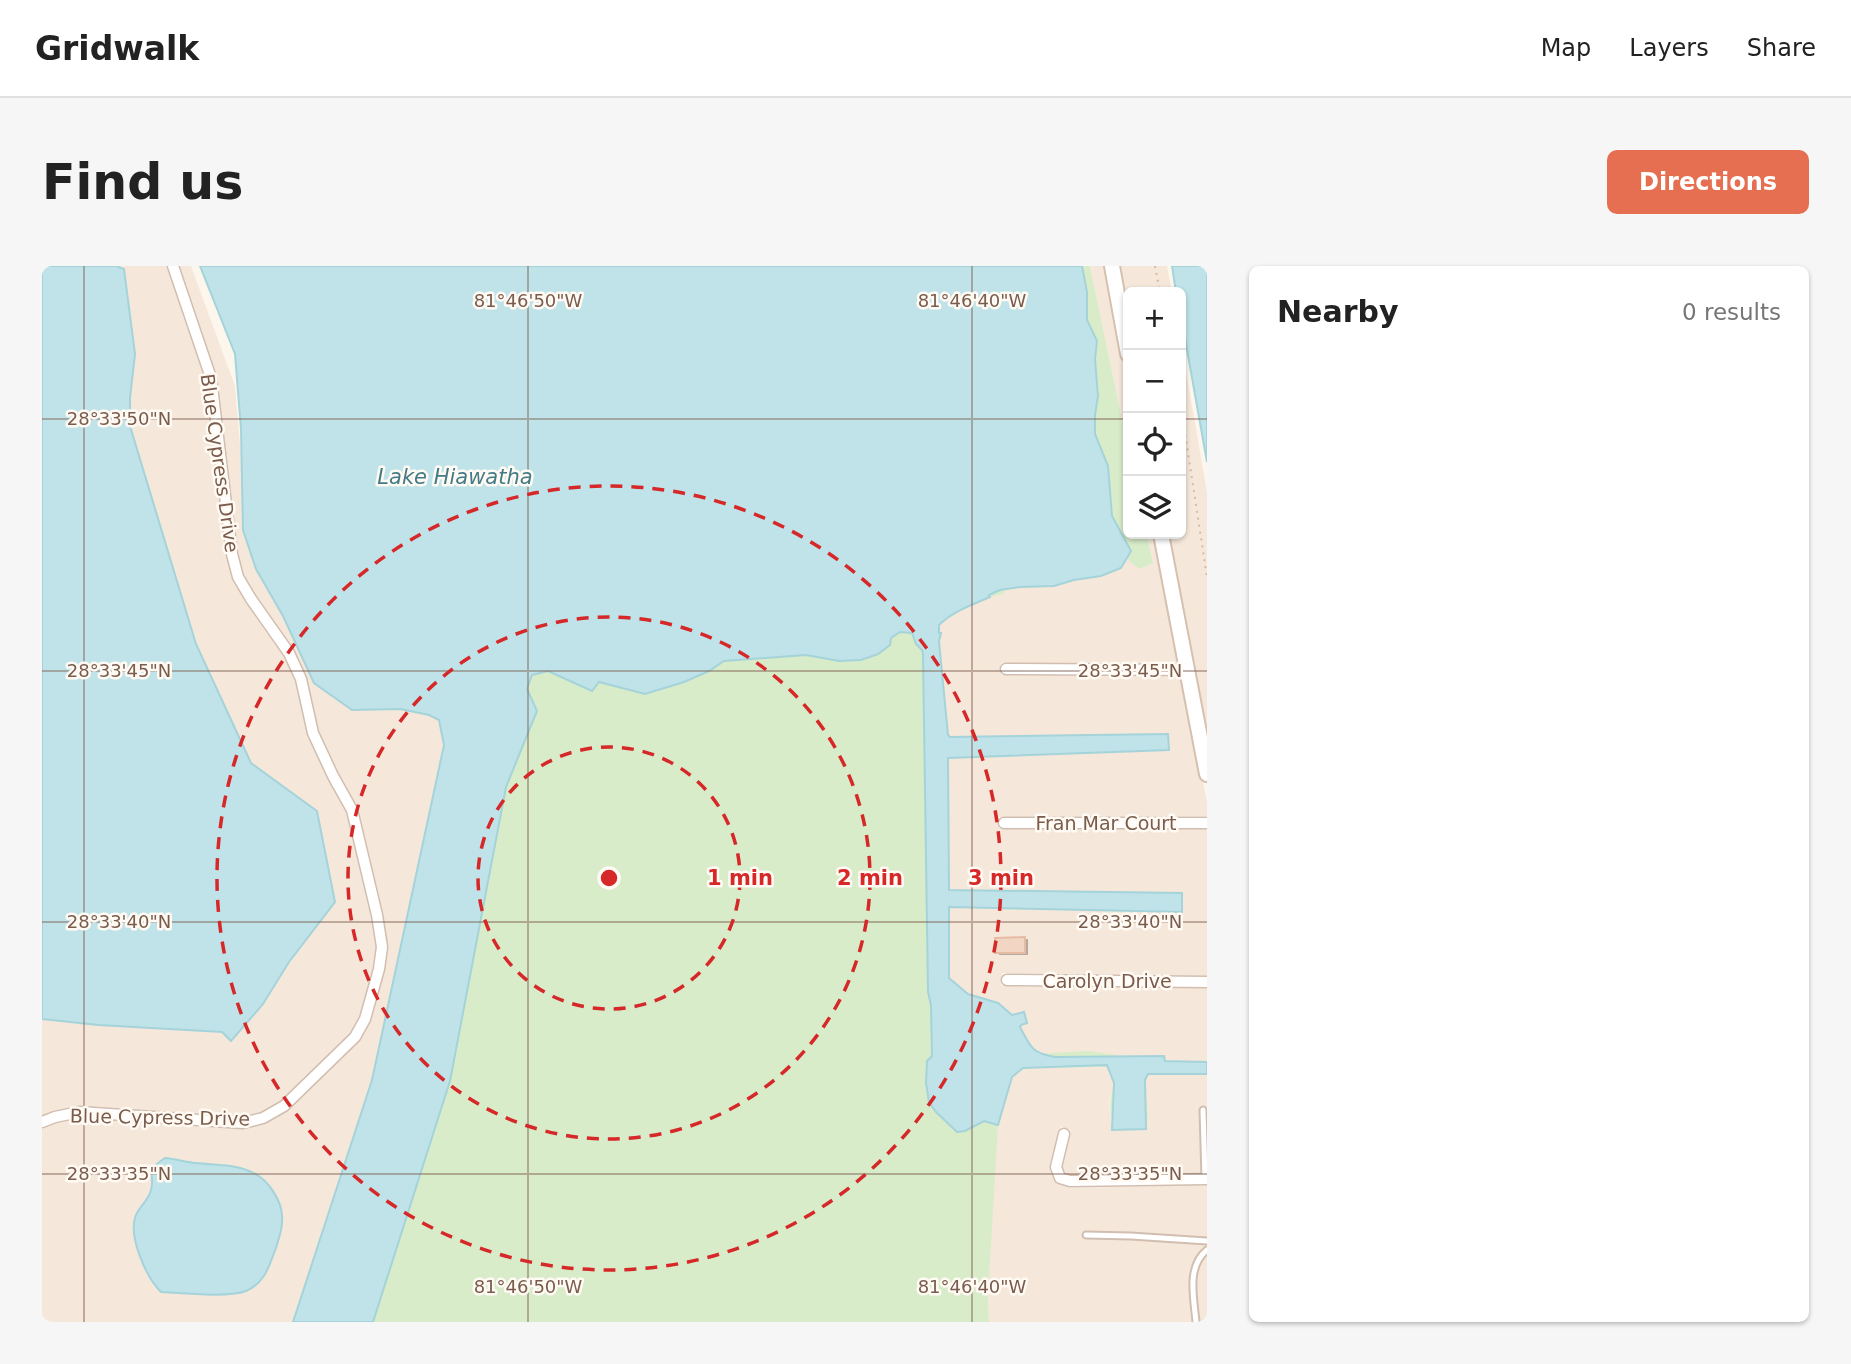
<!DOCTYPE html>
<html lang="en">
<head>
<meta charset="utf-8">
<style>
  body { margin:0; font-family:"DejaVu Sans",sans-serif; background:#f6f6f6; color:#222 }
  .controls { position:absolute; right:21px; top:21px; display:grid; overflow:hidden; border-radius:10px; box-shadow:0 2px 5px #0004 }
  .controls button { width:63px; height:63px; display:grid; place-items:center; padding:0; border:0; border-bottom:2px solid #e0e0e0; background:#fff; color:#222; font:35px sans-serif }
  .list { margin:0; padding:0; list-style:none }
  h2 { display:flex; justify-content:space-between; align-items:center; height:91px; margin:0; padding:0 28px; font-size:30px }
  h2 small { font-size:23px; font-weight:400; color:#767676 }
  .icon { flex:none; width:38px; height:38px; fill:none; stroke:currentColor; stroke-width:2; stroke-linecap:round; stroke-linejoin:round }
  .map { position:relative; flex:none; width:1165px; height:1056px; overflow:hidden; border-radius:10px }
  header { display:flex; align-items:center; gap:42px; box-sizing:border-box; height:98px; padding:0 35px; background:#fff; border-bottom:2px solid #e0e0e0 }
  header strong { font-size:33px }
  nav { display:flex; gap:38px; margin-inline-start:auto; font-size:24px }
  .intro { display:flex; align-items:center; justify-content:space-between; box-sizing:border-box; height:168px; padding:0 42px }
  h1 { margin:0; font-size:49px }
  .button { padding:18px 32px; border-radius:10px; background:#e76f51; color:#fff; font-size:24px; font-weight:700 }
  main { display:flex; gap:42px; padding:0 42px }
  aside { flex:1; background:#fff; border-radius:10px; box-shadow:0 2px 5px #0004 }
  .map>svg:first-child { display:block }
  .residential { fill:#f5e8da; fill-rule:evenodd }
  .green { fill:#d8ecc9 }
  .water { fill:#bfe3e8; stroke:#a5d3da; stroke-width:2 }
  .building { fill:#f3d5c3; stroke:#e6bba3; stroke-width:2; filter:url(#shadow) }
  .lines { fill:none; stroke-linecap:round; stroke-linejoin:round }
  .lane-casing { stroke:#d1beb0; stroke-width:9 }
  .street-casing { stroke:#d1beb0; stroke-width:13 }
  .secondary-casing { stroke:#d6c0b0; stroke-width:18 }
  .path { stroke:#d9b8a5; stroke-width:2; stroke-dasharray:2 5; stroke-linecap:butt }
  .lane { stroke:#fff; stroke-width:5 }
  .street { stroke:#fff; stroke-width:10 }
  .secondary { stroke:#fff; stroke-width:14 }
  .ticks { fill:none; stroke:#7a5c4d; stroke-width:2; stroke-opacity:0.45 }
  .ring { fill:none; stroke:#d62828; stroke-width:3.5; stroke-dasharray:12 9 }
  .labels { text-anchor:middle; dominant-baseline:central; stroke-width:5; stroke-linejoin:round; paint-order:stroke }
  .street-label { font-size:19px; fill:#7a5c4d; stroke:#fffaf3 }
  .water-label { font-size:21px; font-style:italic; fill:#437c86; stroke:#fffaf3 }
  .ticks-label { font-size:18px; text-anchor:middle; fill:#7a5c4d; stroke:#fffaf3; stroke-width:5; stroke-linejoin:round; paint-order:stroke }
  .centre { fill:#d62828; stroke:#fffaf3; stroke-width:3.5 }
  .ring-label { font-size:21px; text-anchor:middle; font-weight:bold; fill:#d62828; stroke:#fffaf3; stroke-width:5; stroke-linejoin:round; paint-order:stroke }
</style>
</head>
<body>
<header>
<strong>Gridwalk</strong>
<nav><a>Map</a><a>Layers</a><a>Share</a></nav>
</header>
<div class="intro"><h1>Find us</h1><a class="button">Directions</a></div>
<main>
<div class="map">
<svg width="1165" height="1056" viewBox="0 0 1165 1056">
  <defs>
    <filter id="shadow"><feDropShadow dx="5" dy="3" stdDeviation="0" flood-color="#0004"/></filter>
  </defs>
  <rect width="100%" height="100%" fill="#fdf6ec"/>
  <!-- residential -->
  <g class="residential">
    <path d="M74,0h75l44,120 11,129 198,206 7,15 -73,334 -84,252h-252v-303l56,6 124,7 41,-28 26,-42 28,-151 -66,-48 -55,-119 -66,-218v-28l5,-44 -11,-85zM123,892l10,1 91,23 9,13 6,16 -36,81 -11,2h-45l-28,-2 -27,-52 -1,-14 3,-12 15,-25v-15l2,-8z"/>
    <path d="M1048,0h16l22,120v62z"/>
    <path d="M1076,0h49l5,26h-44v32z"/>
    <path d="M1139,77l26,149v253l-40,-211h14z"/>
    <path d="M1105,268h9l24,130 -179,-1v12l181,2 25,125v14l-208,1v12h208v147l-205,-3 -1,12 18,2 188,1v184l-136,3 -8,-3 -1,-4 9,-38 -10,-4 -11,40 1,8 4,7 3,3 13,4 136,-3v137h-218l-1,-26 8,-166 16,-53 11,-9 83,-1 10,11 -6,21 -1,10 6,12 21,10 12,-14 -2,-25 -10,-25 -101,-13 -37,-51 -30,-9 -19,-16 -1,-244 -10,-110 14,-11 38,-16 14,-3 3,-14 116,-30 17,19 13,-7z"/>
  </g>
  <!-- green -->
  <g class="green">
    <path d="M1028,0h20l38,182v86h19l6,29 -13,6 -10,-7 -7,-11 -116,29 -3,14 -14,3 -7,-7z"/>
    <path d="M859,357l18,11 7,37 6,385 -6,27 10,29 11,9 5,8 13,2 19,-10 14,4 -10,171 1,26h-644l161,-652z"/>
    <path d="M1046,785l28,4 20,12 10,25 2,25 -12,14c-33,-8 -28,-26 -20,-53l-10,-11 -83,1 12,-14z"/>
  </g>
  <!-- water -->
  <g class="water">
    <path d="M0,0h74l8,3 11,85 -5,44v28l66,218 55,119 66,48 18,91 -46,60 -26,42 -32,37 -9,-9 -124,-7 -56,-6z"/>
    <path d="M158,0h882l5,26v28l10,21 -2,18 3,37 -3,19v19l13,32 4,50 19,35 -10,17 -20,8 -27,4 -20,6 -34,1 -20,3 -11,5 1,2c-18,8 -37,14 -51,28v8h2l-2,8 9,94 2,2 218,-3 1,16 -221,8 1,132 233,3v19l-233,-5v71l19,16 30,9 14,12 12,-3 3,11 -6,2 -1,2c11,21 12,26 35,30l109,-1 1,5 42,1v12h-59l-3,6 1,49 -34,1 2,-47 -7,-18 -84,3 -11,9 -14,48 -14,-4 -19,10 -8,1 -21,-20 -7,-10 -3,-19 1,-22 5,-5 -1,-51 -3,-13 -5,-338 -1,-4 -6,-6 -4,-11 -12,-1 -9,6 -1,7 -12,9 -17,6 -22,1 -33,-6 -82,6 -15,10 -25,11 -39,12 -46,-12 -7,9 -44,-20 -16,4 -5,14 10,22 -31,76 -56,294 -77,241h-80l79,-242 72,-335 -5,-25 -10,-5 -29,-6 -48,1 -38,-27 -31,-67 -27,-47 -13,-39 -2,-101 -6,-75z"/>
    <path d="M1130,0h35v196l-26,-146v-24h-5z"/>
    <path d="M123,892c11,1 20,4 31,5 18,2 37,1 53,8 19,7 35,31 33,51 0,9 -4,18 -6,26 -7,18 -11,35 -30,43 -18,7 -65,2 -85,1 -15,-15 -35,-59 -24,-79 4,-8 12,-14 14,-23 5,-18 -9,-17 14,-32z"/>
  </g>
  <!-- building -->
  <path class="building" d="M983,671v16h-30v-15z"/>
  <g class="lines">
    <defs>
      <g id="lane">
        <path d="M1161,844l2,69"/>
        <path d="M1044,969l45,1 76,5"/>
        <path d="M1154,1056c-2,-24 -10,-55 11,-72"/>
      </g>
      <g id="street">
        <path d="M964,403l180,1"/>
        <path d="M962,557h203"/>
        <path d="M965,714l200,2"/>
        <path d="M0,856l13,-5 24,-5 164,11 20,-5 21,-12 71,-69 10,-18 14,-50 3,-22 -5,-32 -25,-105 -19,-34 -20,-43 -12,-54 -12,-26 -38,-54 -13,-22 -6,-23 -21,-176 -38,-112"/>
        <path d="M1022,868l-8,33 4,11 10,3 137,-2"/>
      </g>
      <g id="secondary">
        <path d="M1070,0l16,88"/>
        <path d="M1119,268l46,240"/>
      </g>
    </defs>
    <!-- lane casing -->
    <use href="#lane" class="lane-casing"/>
    <!-- street casing -->
    <use href="#street" class="street-casing"/>
    <!-- secondary casing -->
    <use href="#secondary" class="secondary-casing"/>
    <!-- path -->
    <g class="path">
      <path d="M1113,0l5,26"/>
      <path d="M1139,141l26,170"/>
    </g>
    <!-- lane -->
    <use href="#lane" class="lane"/>
    <!-- street -->
    <use href="#street" class="street"/>
    <!-- secondary -->
    <use href="#secondary" class="secondary"/>
  </g>
  <!-- ticks -->
  <path class="ticks" d="M42,0v1056M486,0v1056M930,0v1056M0,153h1086M1139,153h26M0,405h1165M0,656h1165M0,908h1165"/>
  <!-- distance rings -->
  <g class="ring">
    <circle cx="567" cy="612" r="131"/>
    <circle cx="567" cy="612" r="261"/>
    <circle cx="567" cy="612" r="392"/>
  </g>
  <g class="labels">
    <!-- street labels -->
    <g class="street-label">
      <text transform="translate(178 197) rotate(82)">Blue Cypress Drive</text>
      <text x="1064" y="557">Fran Mar Court</text>
      <text x="1065" y="715">Carolyn Drive</text>
      <text transform="translate(118 851) rotate(1)">Blue Cypress Drive</text>
    </g>
    <!-- water labels -->
    <g class="water-label">
      <text x="413" y="211">Lake Hiawatha</text>
    </g>
  </g>
  <g class="ticks-label">
    <text x="486" y="41">81°46'50"W</text>
    <text x="930" y="41">81°46'40"W</text>
    <text x="77" y="159">28°33'50"N</text>
    <text x="77" y="411">28°33'45"N</text>
    <text x="1088" y="411">28°33'45"N</text>
    <text x="77" y="662">28°33'40"N</text>
    <text x="1088" y="662">28°33'40"N</text>
    <text x="77" y="914">28°33'35"N</text>
    <text x="1088" y="914">28°33'35"N</text>
    <text x="486" y="1027">81°46'50"W</text>
    <text x="930" y="1027">81°46'40"W</text>
  </g>
  <circle cx="567" cy="612" r="10" class="centre"/>
  <g class="ring-label">
    <text x="698" y="619">1 min</text>
    <text x="828" y="619">2 min</text>
    <text x="959" y="619">3 min</text>
  </g>
</svg>
<div class="controls">
<button>+</button>
<button>−</button>
<button><svg class="icon" aria-label="locate" viewBox="0 0 24 24"><circle cx="12" cy="12" r="6"/><path d="M12 2v4M12 18v4M2 12h4M18 12h4"/></svg></button>
<button><svg class="icon" aria-label="layers" viewBox="0 0 24 24"><path d="M12 4l9 5-9 5-9-5zM3 14l9 5 9-5"/></svg></button>
</div>
</div>
<aside>
<h2>Nearby<small>0 results</small></h2>
<ul class="list">
</ul>
</aside>
</main>
</body>
</html>
